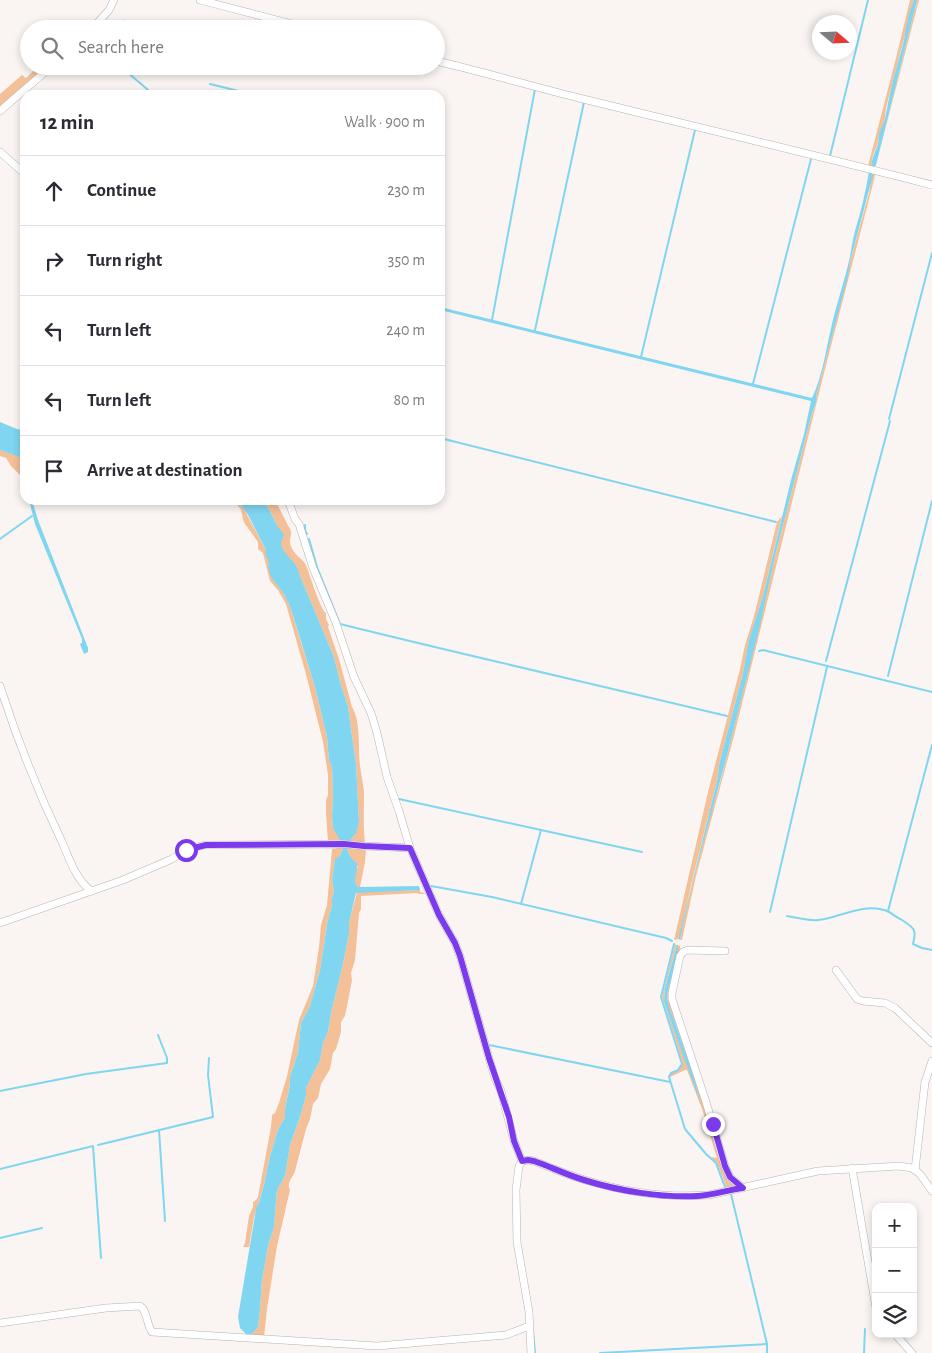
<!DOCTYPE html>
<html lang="en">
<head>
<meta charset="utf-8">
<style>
  body { margin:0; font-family:"Alegreya Sans",sans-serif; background:#f7f7f7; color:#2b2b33 }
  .controls { position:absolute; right:15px; bottom:15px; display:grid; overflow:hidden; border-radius:10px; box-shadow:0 2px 8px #0003 }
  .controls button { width:45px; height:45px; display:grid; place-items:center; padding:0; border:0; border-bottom:1px solid #e1e1e2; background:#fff; color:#2b2b33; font:25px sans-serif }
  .compass { position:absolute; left:812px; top:15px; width:45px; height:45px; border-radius:50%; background:#fff; box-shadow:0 2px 8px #0003; rotate:109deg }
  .stop { position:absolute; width:15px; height:15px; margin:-11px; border:4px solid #7c3aed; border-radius:50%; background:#fff }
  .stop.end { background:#7c3aed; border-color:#fff; box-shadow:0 1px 5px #0008 }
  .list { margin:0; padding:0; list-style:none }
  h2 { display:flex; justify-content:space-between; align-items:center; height:65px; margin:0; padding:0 20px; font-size:21px }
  h2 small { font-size:16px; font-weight:400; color:#7c7c81 }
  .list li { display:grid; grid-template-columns:32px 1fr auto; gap:15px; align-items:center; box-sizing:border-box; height:70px; padding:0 20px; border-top:1px solid #e1e1e2 }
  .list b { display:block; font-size:19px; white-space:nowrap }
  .list em { font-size:16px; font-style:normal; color:#7c7c81 }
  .icon { flex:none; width:28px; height:28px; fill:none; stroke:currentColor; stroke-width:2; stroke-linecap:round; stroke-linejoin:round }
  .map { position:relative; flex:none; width:932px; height:1353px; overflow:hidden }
  .search { position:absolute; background:#fff; box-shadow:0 2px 8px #0003; left:20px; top:20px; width:425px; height:55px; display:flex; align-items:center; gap:12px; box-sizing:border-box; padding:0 18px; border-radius:28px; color:#7c7c81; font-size:19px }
  .panel { position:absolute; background:#fff; box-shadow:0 2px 8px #0003; left:20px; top:90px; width:425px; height:415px; border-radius:15px }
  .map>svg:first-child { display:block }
  .green { fill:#f3c098 }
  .water { fill:#80d5f1 }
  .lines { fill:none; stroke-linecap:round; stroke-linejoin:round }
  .stream { stroke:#80d5f1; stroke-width:2 }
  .street-casing { stroke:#b8b3b0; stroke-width:8 }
  .street { stroke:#fff; stroke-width:7 }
  .route { stroke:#7c3aed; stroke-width:6 }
</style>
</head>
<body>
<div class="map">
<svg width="932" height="1353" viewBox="0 0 932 1353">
  <rect width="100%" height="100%" fill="#faf5f2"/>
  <!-- green -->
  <g class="green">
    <path d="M910,0h4l-3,9 -2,11 -23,88 -1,10 -2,9 -4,7 -1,9 -5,12 -2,11h-3l28,-108z"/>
    <path d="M917,0h2l-44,168 -2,-1 3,-3z"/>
    <path d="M38,66h10l-48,42v-14l22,-19 4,3z"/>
    <path d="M872,173h3l-1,7 -51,197 -89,359 -38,140 -14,64h-2l1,-6 10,-46 20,-75 10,-34 24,-96 30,-127 37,-143 5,-13 -1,-4 24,-91 10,-43 19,-69z"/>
    <path d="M0,450l18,6 7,5v21l-1,-3 -13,-13 -5,-8 -6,-2z"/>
    <path d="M234,500h3l8,11 21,39 12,36 6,8 7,15 8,27 16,51 12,50 2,24 3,6 1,26 -1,24 1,11 11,14h-16l-2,-29v-13l2,-5v-20l-5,-33 -16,-64 -21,-74 -8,-14 -8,-9 -7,-28 -5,-4v-7l-13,-18 -2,-4 -2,-10z"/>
    <path d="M264,500h11l16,31c1,5 -3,10 0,15 2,8 11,12 15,19 4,10 14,44 20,48v6l3,6 -1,2 11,32 13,48c9,14 6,42 8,58 1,9 3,18 4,27 0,18 -1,34 1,51l-17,-1 2,-1 4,-5 5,-14 -3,-58 -8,-57 -8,-25 -6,-25 -34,-81 -5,-11 -12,-13 -2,-7v-6l-6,-18z"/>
    <path d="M782,516l-19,80 -14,45 -6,32 -24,92 -1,12 -27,108 -12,54 -5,1 34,-148 32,-123 5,-24 9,-29 23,-94z"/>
    <path d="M344,847l-5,10 -4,3 -3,20 2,12 -2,6v8l-4,13 -8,51 -10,36 -9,17 -3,30 -8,24v6l-5,26v8l-7,13 -8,26 -6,29 -10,32 -5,30h-6l2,-4 4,-27 4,-9v-5l3,-2 2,-3 13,-70 1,-12 3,-2 4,-10 8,-27 12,-56 14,-34 6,-39 2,-22 6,-20 5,-56z"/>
    <path d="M347,847l19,2 -1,13 -5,25h-2c-5,-6 -4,-13 0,-20l-2,-5c-6,-2 -8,-10 -9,-15z"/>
    <path d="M420,890v2l7,2h-8l-2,-1 -56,3v13l-2,4 -4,47 -4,13 1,7 -3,16 -4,20 -4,6v10l-5,17 -3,4 -3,16 -9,15 -3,14 -5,6 -3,15 -4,10 -11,42c-2,7 -9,11 -5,19l-13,56 -10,63 -3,28 -14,-1 8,-9 2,-18 2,-29 6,-34 6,-19 3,-37 8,-14 5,-31 9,-25 7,-24v-8l14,-28 3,-17 5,-11 3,-19 12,-49 6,-30v-11l8,-31z"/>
    <path d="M675,944l2,1 -12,43 -1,14 35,95 -22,-70 -9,-19 -1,-14 11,-41v-8l2,1v6l-10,43 57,181 5,7 4,3 -8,3c-6,-10 -8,-24 -17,-32l6,1 -15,-49 -15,-39h-2l-15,7 1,-4 7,-3 5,-6 -21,-67z"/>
  </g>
  <!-- water -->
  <g class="water">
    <path d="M914,0h3l-41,165 -3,2 -2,-1c1,-8 4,-14 7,-22 1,-3 0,-8 1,-11 2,-5 5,-9 6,-14 4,-23 9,-45 16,-67 5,-16 6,-37 13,-52z"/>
    <path d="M869,171l4,4 -23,87 -2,14 -32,120 1,4 -5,13 -37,143 -16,73 -34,134 -34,125 -11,52 -1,-1v-3l39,-159 1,-12 24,-92 6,-33 14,-44 28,-116 13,-46 7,-33 -371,-91v-3l372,91c11,-23 14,-50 20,-74 5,-21 11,-39 16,-59 3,-11 4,-23 7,-34 6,-20 11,-40 14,-60z"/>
    <path d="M0,422l17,7 8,1v31l-8,-5 -17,-6z"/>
    <path d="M29,500h3l6,20 50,128v4l-4,2 -4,-10 2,-1v-4l-47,-115z"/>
    <path d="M237,500h27l11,21 2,5 6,7 1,3c-9,11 5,20 11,28 2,4 4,8 5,12l34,81 6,25 8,25 8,57 3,58 -3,11 -6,8 -2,1 -8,-2 -7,-12 -1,-11 1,-24 -1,-26 -3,-6 -2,-24 -12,-50 -24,-78 -7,-15 -13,-17 -3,-10 1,-3 -4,-12 1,-2 -18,-35z"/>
    <path d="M344,847h3c1,7 4,12 10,16 2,9 -6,16 1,24l61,-1 1,4 -64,3 -7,30v11l-6,30 -12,49 -3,19 -5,11 -3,17 -14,28v8l-7,24 -9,25 -5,31 -8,14 -3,37 -6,19 -6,34 -2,29 -2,18 -8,9h-4v-2l-6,-6 -2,-11 18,-108 3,-7 5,-17 6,-29 8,-26 7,-13v-8l5,-25v-7l8,-24 3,-30 9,-17 10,-36 8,-51 4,-13v-8l2,-6 -2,-12 3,-21 4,-2z"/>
    <path d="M677,945h1v8l-11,41c0,13 6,22 10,34 8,24 18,49 23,74l-36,-100 1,-14z"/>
  </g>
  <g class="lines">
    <!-- stream -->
    <g class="stream">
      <path d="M116,21c11,0 22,-2 29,8"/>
      <path d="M145,29l3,-1 9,1"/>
      <path d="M120,66l34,29"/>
      <path d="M210,84l45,11"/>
      <path d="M830,156l38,-156"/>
      <path d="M492,320l43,-231"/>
      <path d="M535,330l49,-228"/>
      <path d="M641,357l54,-227"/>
      <path d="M753,384l58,-225"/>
      <path d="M889,419l43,-166"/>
      <path d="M440,438l336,84"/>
      <path d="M305,525v5l2,4"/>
      <path d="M0,539l32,-23"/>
      <path d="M309,539l8,28 23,57c129,32 258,61 387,92"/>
      <path d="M759,651l4,-1 169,42"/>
      <path d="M826,661l64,-240"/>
      <path d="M888,676l44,-175"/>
      <path d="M399,799l142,31"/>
      <path d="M431,886l61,11 174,41 6,3"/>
      <path d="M521,904l20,-74 101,22"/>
      <path d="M888,911l44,-166"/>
      <path d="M770,912l57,-245"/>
      <path d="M787,916c10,2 21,5 31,4 21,-2 48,-19 71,-8 4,2 8,6 13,8 12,8 15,9 11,24l9,4 10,2"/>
      <path d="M674,944l-13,53 21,67 -4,6 -7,3 -2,4 16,52 21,25 10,9 7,19 4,8"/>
      <path d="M489,1045l181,37"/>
      <path d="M0,1091l86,-17 81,-11v-5l-9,-23"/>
      <path d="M159,1130l6,91"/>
      <path d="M98,1145l115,-28 -5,-42 1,-17"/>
      <path d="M0,1169l93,-23 8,112"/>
      <path d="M731,1194l36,150v9"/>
      <path d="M0,1238l42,-10"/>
      <path d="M533,1331l2,22"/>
      <path d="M600,1353l167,-9"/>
      <path d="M864,1353l1,-24"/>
    </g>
    <defs>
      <g id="street">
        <path d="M200,0l111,29"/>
        <path d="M92,29l17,-19 5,-10"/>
        <path d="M436,61c48,11 95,25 143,37 118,29 236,57 353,87"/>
        <path d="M0,111l52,-45"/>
        <path d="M0,152l25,22"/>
        <path d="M288,500l7,19 4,5 14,44 23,55 18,54 17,36 6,20 10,44 12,34 11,37 29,67 16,28 5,13 29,102 6,20 6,13 13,50 8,20"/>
        <path d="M0,686c17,53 38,106 62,156 8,18 13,36 29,49"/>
        <path d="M0,923l123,-43 49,-21 14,-9 19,-5 139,-1 20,2 46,2"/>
        <path d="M725,951l-37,-1 -5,2 -3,4 -8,37v6l34,103 19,64 5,11 13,11"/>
        <path d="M836,970l21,29 6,2 22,2 10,5 37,35"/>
        <path d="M522,1161l6,-1 6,1c17,7 34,14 51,19 40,12 83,18 124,15l109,-24 81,-5 13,2 8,6 12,17"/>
        <path d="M522,1161l-3,5 -3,24 1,52 12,70 2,41"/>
        <path d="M852,1168l24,140"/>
        <path d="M915,1170l10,-88 7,-21"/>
        <path d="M0,1323l106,-15 34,-2c8,5 6,18 12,26l225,14 129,-11 23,-9"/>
        <path d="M895,1334l17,19"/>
      </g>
    </defs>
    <!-- street casing -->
    <use href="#street" class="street-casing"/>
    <!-- street -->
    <use href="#street" class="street"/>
  </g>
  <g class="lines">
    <!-- route -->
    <path class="route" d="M186,850l20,-5 138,-1 20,2 46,2 29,67 16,28 5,13 29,102 20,59 5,24 8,20 6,-1 6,1c17,6 33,14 50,19 35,11 78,18 114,16 15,-1 30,-6 45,-8l-13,-11 -5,-11 -12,-42"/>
  </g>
</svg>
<div class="controls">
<button>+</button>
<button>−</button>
<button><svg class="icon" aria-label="layers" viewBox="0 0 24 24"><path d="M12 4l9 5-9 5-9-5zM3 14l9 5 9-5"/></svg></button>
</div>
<svg class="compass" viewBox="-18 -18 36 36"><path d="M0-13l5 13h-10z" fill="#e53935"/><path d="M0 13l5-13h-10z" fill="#7c7c81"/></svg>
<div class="stop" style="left:186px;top:850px"></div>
<div class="stop end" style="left:713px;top:1124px"></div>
<div class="search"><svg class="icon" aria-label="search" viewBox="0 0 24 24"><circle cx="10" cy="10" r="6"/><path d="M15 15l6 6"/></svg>Search here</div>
<section class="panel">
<h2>12 min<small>Walk · 900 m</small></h2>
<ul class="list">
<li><svg class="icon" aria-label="ahead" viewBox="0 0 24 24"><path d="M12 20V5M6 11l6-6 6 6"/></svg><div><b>Continue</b></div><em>230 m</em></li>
<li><svg class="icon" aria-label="right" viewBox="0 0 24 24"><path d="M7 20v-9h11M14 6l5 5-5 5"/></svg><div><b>Turn right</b></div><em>350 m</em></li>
<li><svg class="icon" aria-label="left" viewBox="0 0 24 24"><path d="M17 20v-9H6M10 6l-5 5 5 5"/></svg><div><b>Turn left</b></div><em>240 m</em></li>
<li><svg class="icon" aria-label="left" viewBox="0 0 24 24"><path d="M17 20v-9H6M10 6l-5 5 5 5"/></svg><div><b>Turn left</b></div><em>80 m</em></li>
<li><svg class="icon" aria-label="arrive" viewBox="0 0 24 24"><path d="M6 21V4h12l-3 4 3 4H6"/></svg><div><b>Arrive at destination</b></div></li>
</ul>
</section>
</div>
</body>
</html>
